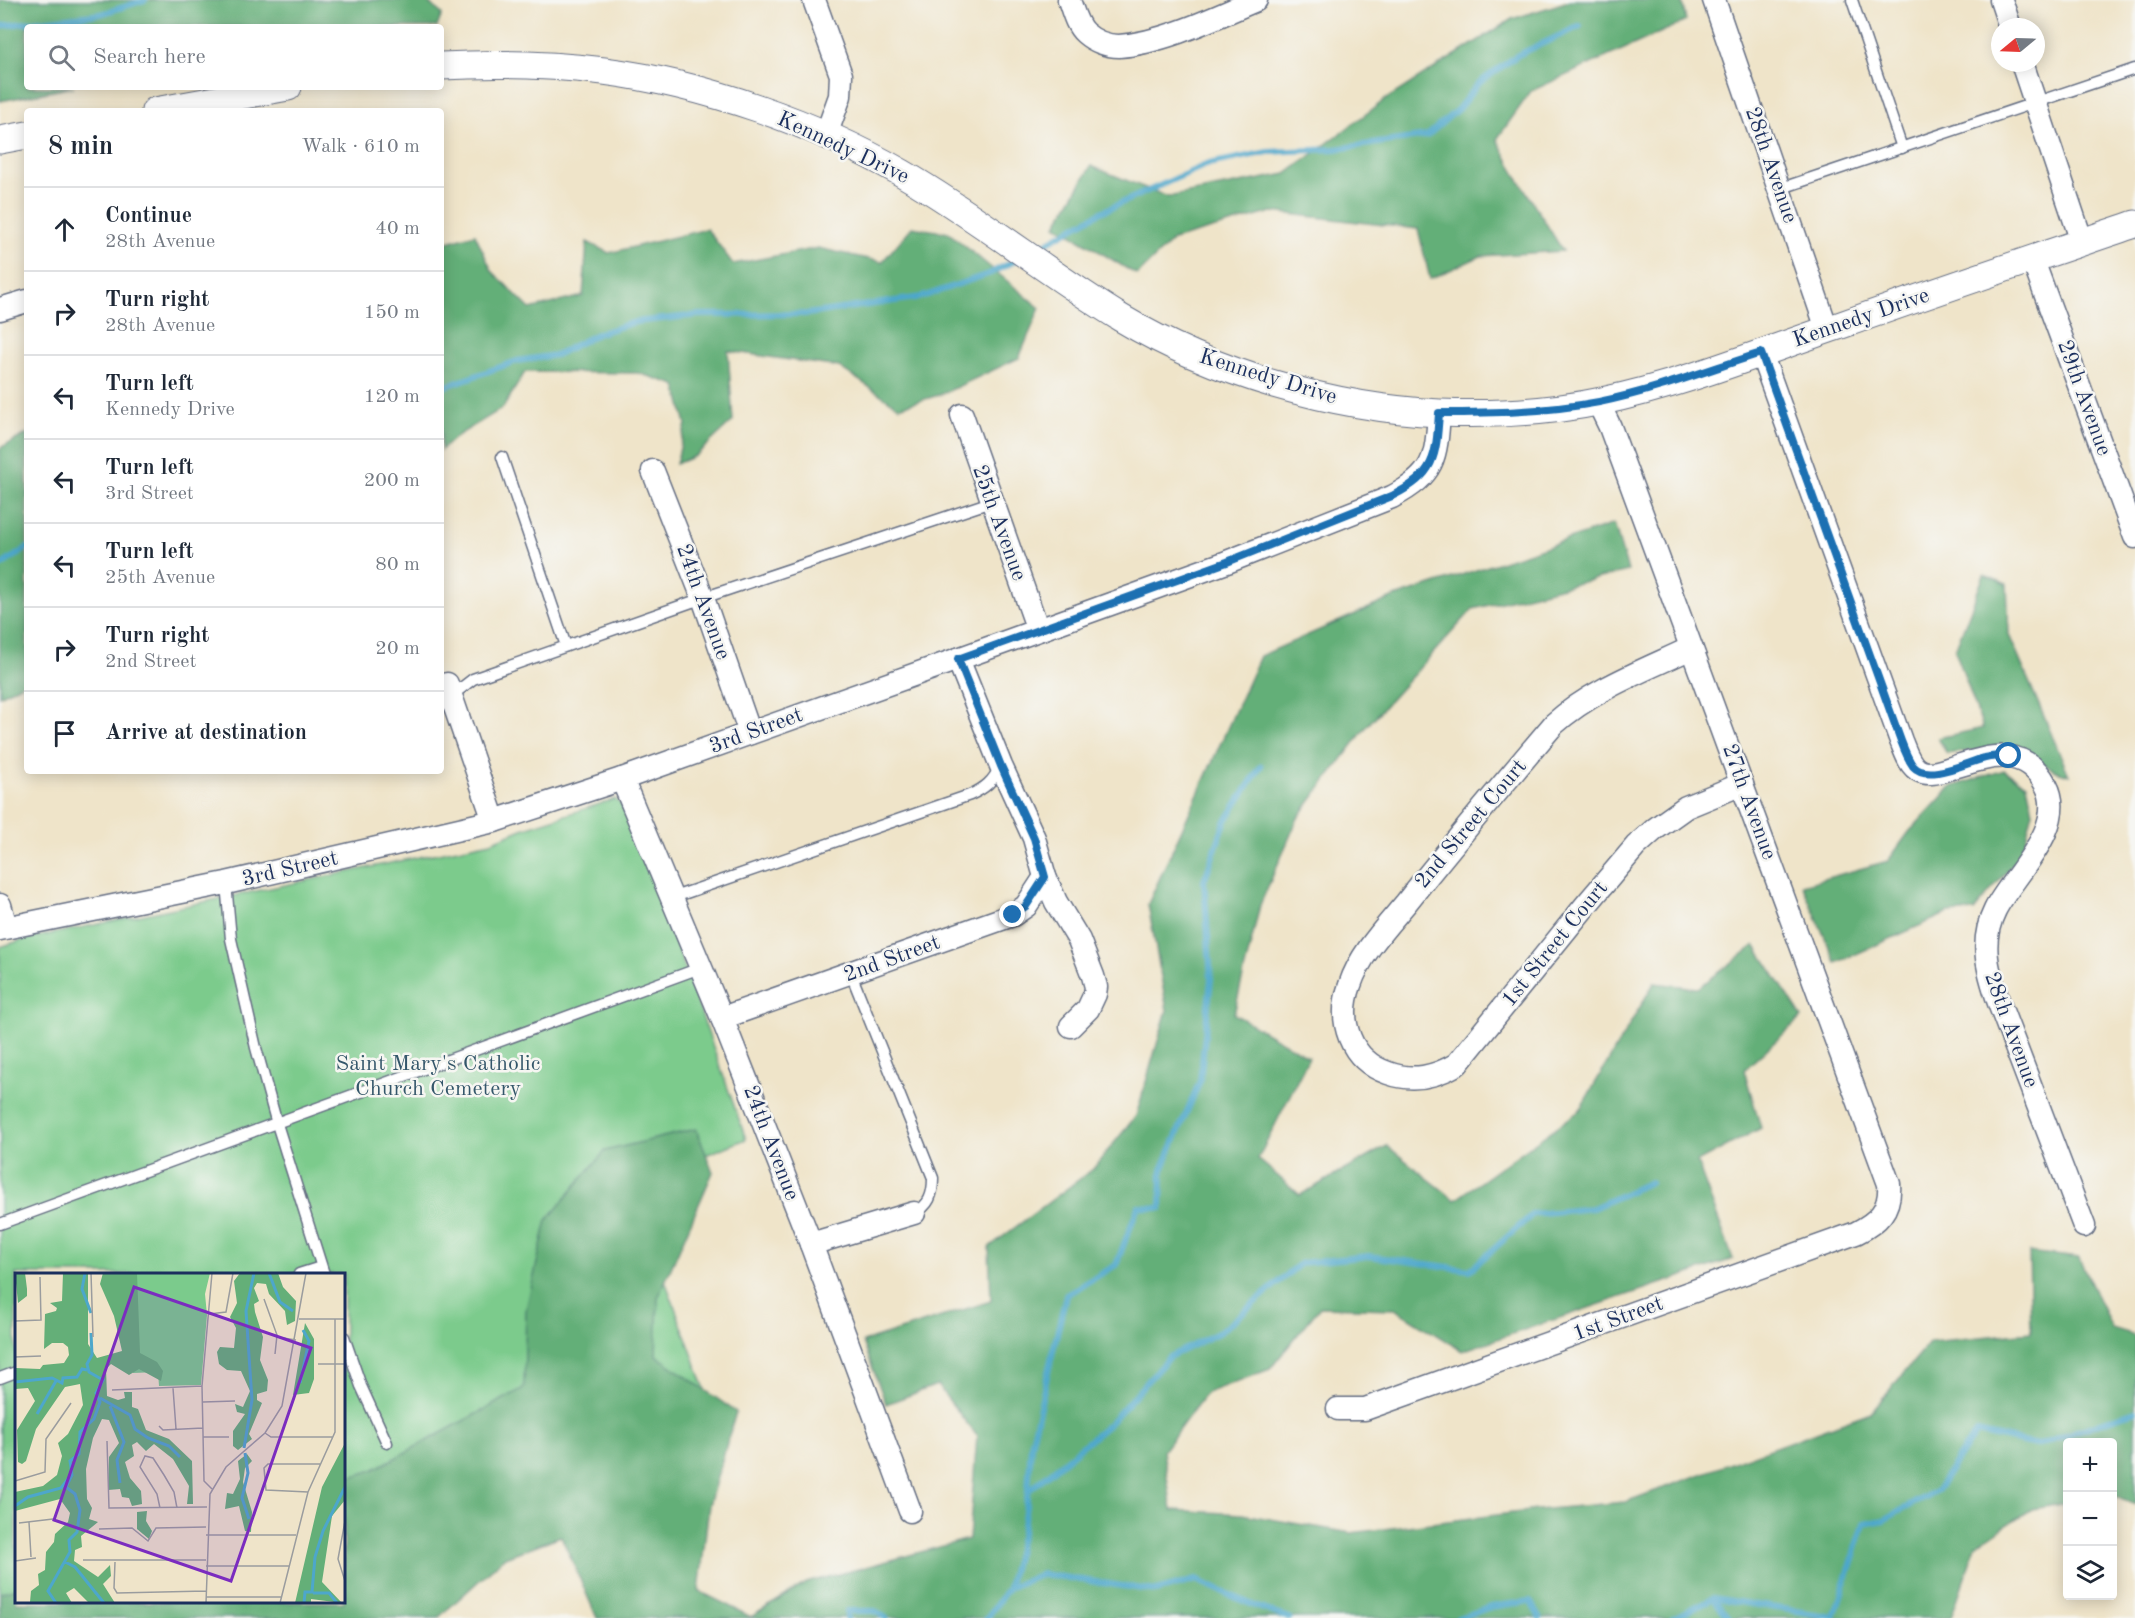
<!DOCTYPE html>
<html lang="en">
<head>
<meta charset="utf-8">
<style>
  body { margin:0; font-family:"Old Standard TT",serif; background:#f6f6f7; color:#1f2937 }
  .controls { position:absolute; right:18px; bottom:18px; display:grid; overflow:hidden; border-radius:6px; box-shadow:0 3px 15px #0003 }
  .controls button { width:54px; height:54px; display:grid; place-items:center; padding:0; border:0; border-bottom:2px solid #e0e1e3; background:#fff; color:#1f2937; font:30px sans-serif }
  .compass { position:absolute; left:1991px; top:18px; width:54px; height:54px; border-radius:50%; background:#fff; box-shadow:0 3px 15px #0003; rotate:251deg }
  .stop { position:absolute; width:18px; height:18px; margin:-14px; border:4px solid #1f6fb2; border-radius:50%; background:#fff }
  .stop.end { background:#1f6fb2; border-color:#fff; box-shadow:0 2px 6px #0008 }
  .list { margin:0; padding:0; list-style:none }
  h2 { display:flex; justify-content:space-between; align-items:center; height:78px; margin:0; padding:0 24px; font-size:26px }
  h2 small { font-size:20px; font-weight:400; color:#747a83 }
  .list li { display:grid; grid-template-columns:39px 1fr auto; gap:18px; align-items:center; box-sizing:border-box; height:84px; padding:0 24px; border-top:2px solid #e0e1e3 }
  .list b { display:block; font-size:22px; white-space:nowrap }
  .list p { margin:0; font-size:20px; white-space:nowrap; color:#747a83 }
  .list em { font-size:20px; font-style:normal; color:#747a83 }
  .icon { flex:none; width:33px; height:33px; fill:none; stroke:currentColor; stroke-width:2; stroke-linecap:round; stroke-linejoin:round }
  .map { position:relative; flex:none; width:2135px; height:1618px; overflow:hidden }
  .search { position:absolute; background:#fff; box-shadow:0 3px 15px #0003; left:24px; top:24px; width:420px; height:66px; display:flex; align-items:center; gap:15px; box-sizing:border-box; padding:0 21px; border-radius:6px; color:#747a83; font-size:22px }
  .panel { position:absolute; background:#fff; box-shadow:0 3px 15px #0003; left:24px; top:108px; width:420px; height:666px; border-radius:6px }
  .map>svg:first-child { display:block }
  .green { fill:#7bcb8c; stroke:#4b7d75; stroke-width:1.5 }
  .forest { fill:#64af78; stroke:#406f6b; stroke-width:1.5 }
  .lines { fill:none; stroke-linecap:round; stroke-linejoin:round }
  .stream { stroke:#4da7cb; stroke-width:6 }
  .service-casing { stroke:#656e83; stroke-width:13 }
  .minor-casing { stroke:#656e83; stroke-width:25 }
  .tertiary-casing { stroke:#656e83; stroke-width:29 }
  .service { stroke:#fff; stroke-width:10 }
  .minor { stroke:#fff; stroke-width:22 }
  .tertiary { stroke:#fff; stroke-width:27 }
  .route { stroke:#1f6fb2; stroke-width:8 }
  .labels { text-anchor:middle; dominant-baseline:central; stroke-width:5; stroke-linejoin:round; paint-order:stroke }
  .street-label { font-size:22px; fill:#1b2f5e; stroke:#f6f6f2 }
  .park-label { font-size:22px; fill:#33566a; stroke:#f6f6f2 }
  .inset-river { fill:none; stroke:#4da7cb; stroke-width:3 }
  .inset-road { fill:none; stroke:#9a9c9e; stroke-width:1.5 }
  .view { fill:#7b2cbf; fill-opacity:0.15; stroke:#7b2cbf; stroke-width:3 }
  .inset-edge { fill:none; stroke:#1b2f5e; stroke-width:3 }
</style>
</head>
<body>
<div class="map">
<svg width="2135" height="1618" viewBox="0 0 2135 1618">
  <rect width="100%" height="100%" fill="#f6f6f2"/>
  <filter id="ink" filterUnits="userSpaceOnUse"><feTurbulence type="fractalNoise" baseFrequency=".0167" numOctaves="2"/><feDisplacementMap in="SourceGraphic" scale="12" xChannelSelector="R" yChannelSelector="G"/><feConvolveMatrix kernelMatrix="1 2 1 2 8 2 1 2 1" color-interpolation-filters="sRGB"/></filter>
  <filter id="wash" filterUnits="userSpaceOnUse"><feTurbulence type="fractalNoise" baseFrequency=".008" numOctaves="4" result="noise"/><feDisplacementMap in="SourceGraphic" scale="24" xChannelSelector="R" yChannelSelector="G"/><feGaussianBlur stdDeviation="1.35" result="paint"/><feColorMatrix in="noise" values="0 0 0 0 0 0 0 0 0 0 0 0 0 0 0 0 0 1.4 0 .05"/><feComposite in="paint" operator="in"/></filter>
  <g filter="url(#wash)">
    <rect width="100%" height="100%" fill="#efe4c9"/>
    <!-- green -->
    <path class="green" d="M615,799l6,5 16,30 109,305 -116,46 76,207 -362,129v-247h-328v328l-16,16v-671l22,-7 469,-98 31,-13z"/>
    <!-- forest -->
    <g class="forest">
      <path d="M0,0h425l17,14 -5,13h-410v60h47l-74,14z"/>
      <path d="M1572,0h110l4,21 -155,70 -34,48 19,36 47,76 -82,5 -51,23 -12,-50 -146,-17 -99,28 -36,35 -81,-50 35,-59 77,31 118,-23 100,-75 126,-80z"/>
      <path d="M912,227l37,6 91,75 -21,50 -77,36 -43,13 -60,-40 -111,-16 5,70 -38,35 -19,8 10,-40 -10,-39 -38,-12 -113,-1 -22,36 -46,28 -16,14v-206l34,-10 17,37 38,38 53,-13 4,-54 22,11 98,-24 26,35 85,-16 64,14z"/>
      <path d="M27,434v247l-27,15v-248z"/>
      <path d="M1614,524l14,47 -155,38 -106,117 -69,92 -38,87 -26,109 75,43 -51,102 42,36 87,-49 68,54 124,-89 75,-128 44,5 57,-43 47,72 -58,53 17,58 -64,34 36,97 -271,92 -67,-42 -75,-2 -50,62 -64,24 -43,58 9,59 70,4 109,19 186,-23 88,-8 246,-90 59,-70 101,-10 -2,-80 50,6 33,70 23,7v169l-22,-9 -1,-53h-44l-1,61 -35,6 -56,36 -25,73h-1354l-36,-82 -56,21 -67,61h-438v-25l16,-5v14h328v-123l29,-9 151,-82 2,-78 21,-90 58,-69 91,-22 17,43 -55,126 -2,57 80,57 -27,93 -10,86 52,26 55,-34 163,-44 8,-103 -40,-51 -51,19 -23,-62 128,-41 -2,-54 104,-78 43,-53 31,-106 -19,-106 112,-248 132,-58z"/>
      <path d="M1984,575l23,9 2,51 60,140 -15,-5 -41,-24 -66,8 -9,-16 45,-10 -28,-78z"/>
      <path d="M2004,770l23,14 6,28 -11,41 -48,58 -26,2 -112,50 -34,-78 86,-24 21,-29 42,-45z"/>
    </g>
    <g class="lines">
      <!-- stream -->
      <g class="stream">
        <path d="M0,26l101,-12 44,-14"/>
        <path d="M1032,251l69,-39 107,-48 60,-12 68,-3 91,-13 31,-27 21,-26 39,-28 62,-29"/>
        <path d="M441,388l76,-27 39,-6 41,-21 38,-12 64,-7 108,-1 115,-17 69,-24 27,-14"/>
        <path d="M0,566l27,-18"/>
        <path d="M1028,1491l81,-67 60,-67 51,-25 81,-69 68,-7 101,14 63,-56 60,-6 57,-26"/>
        <path d="M1008,1588l14,-55 6,-42 3,-46 35,-150 50,-30 22,-58 23,1 1,-38 38,-89 11,-102 -7,-98 21,-59 36,-56"/>
        <path d="M1713,1598l16,20"/>
        <path d="M847,1618v-7h28l11,7"/>
        <path d="M987,1618l21,-30 34,-14 114,17 40,-11 59,26 34,12"/>
        <path d="M1458,1618l33,-11 39,-6 10,17"/>
        <path d="M1673,1618l40,-20 121,19 30,-93 20,-4 53,-30 39,-58 61,13 98,-34"/>
      </g>
    </g>
  </g>
  <g filter="url(#ink)">
    <g class="lines">
      <defs>
        <g id="service">
          <path d="M1852,0l50,148"/>
          <path d="M1779,189l356,-120"/>
          <path d="M502,457l64,189"/>
          <path d="M451,696l22,-17 230,-81 288,-96"/>
          <path d="M226,883l5,56 25,109 21,76 47,150"/>
          <path d="M672,900l8,-5 290,-100c15,-7 23,-13 30,-29"/>
          <path d="M851,974l82,204c0,17 -4,28 -19,35"/>
          <path d="M0,1224l700,-256"/>
          <path d="M299,1274l22,-7"/>
          <path d="M344,1337l17,49 26,57"/>
          <path d="M0,1378l16,-6"/>
        </g>
        <g id="minor">
          <path d="M814,0l27,75 -1,21 -14,39"/>
          <path d="M1069,0c4,11 7,25 16,33 9,8 22,13 34,13 44,-3 97,-29 137,-46"/>
          <path d="M1714,0l113,329"/>
          <path d="M2001,0l9,27"/>
          <path d="M2022,63l60,179"/>
          <path d="M2032,258l103,279"/>
          <path d="M0,309l27,-8"/>
          <path d="M1761,353l140,388c4,9 8,25 19,30 10,5 21,0 31,-3 36,-11 73,-25 95,17 23,42 -35,92 -51,125 -16,32 -7,62 4,93l85,223"/>
          <path d="M962,415l76,215"/>
          <path d="M653,471l50,127 47,135"/>
          <path d="M1691,648c-46,22 -98,41 -137,76 -50,59 -100,118 -148,179 -20,24 -46,51 -56,82 -13,36 0,75 38,88 25,9 47,4 69,-9l129,-159 50,-59 19,-17 31,-22 56,-23"/>
          <path d="M958,659l43,107 33,72 11,39 11,25 23,38 14,36 3,11 -1,7 -7,15 -17,17"/>
          <path d="M447,684l47,137"/>
          <path d="M622,779l100,239 89,226 99,267"/>
          <path d="M0,905l6,22"/>
          <path d="M0,929l226,-46 268,-62 128,-42 336,-120 269,-97 165,-65c43,-23 44,-38 47,-84"/>
          <path d="M722,1018l291,-103 13,-9 19,-29"/>
          <path d="M811,1244l103,-31"/>
          <path d="M1338,1409h27l491,-176c22,-11 35,-23 33,-49l-279,-757 -12,-25"/>
        </g>
        <g id="tertiary">
          <path d="M441,66c54,-3 109,-2 163,5 100,13 211,52 298,102 76,44 145,100 219,145 92,55 212,90 319,95 53,2 110,-1 162,-12 82,-17 162,-50 242,-77 96,-34 194,-67 291,-100"/>
          <path d="M155,111l133,-24"/>
          <path d="M0,140l27,-5"/>
        </g>
      </defs>
      <!-- service casing -->
      <use href="#service" class="service-casing"/>
      <!-- minor casing -->
      <use href="#minor" class="minor-casing"/>
      <!-- tertiary casing -->
      <use href="#tertiary" class="tertiary-casing"/>
      <!-- service -->
      <use href="#service" class="service"/>
      <!-- minor -->
      <use href="#minor" class="minor"/>
      <!-- tertiary -->
      <use href="#tertiary" class="tertiary"/>
    </g>
  </g>
  <g class="lines" filter="url(#ink)">
    <!-- route -->
    <path class="route" d="M1013,915l13,-9 19,-29 -11,-39 -33,-72 -43,-107 269,-97 165,-66c43,-22 44,-38 47,-83 53,0 107,-1 160,-11 55,-11 109,-32 162,-49l140,388c3,8 7,18 12,25 15,17 54,-4 72,-8 8,-2 15,-2 24,-2"/>
  </g>
  <g class="labels">
    <!-- street labels -->
    <g class="street-label">
      <text transform="translate(843 148) rotate(25)">Kennedy Drive</text>
      <text transform="translate(1771 165) rotate(71)">28th Avenue</text>
      <text transform="translate(1861 318) rotate(-19)">Kennedy Drive</text>
      <text transform="translate(1268 377) rotate(17)">Kennedy Drive</text>
      <text transform="translate(2084 398) rotate(70)">29th Avenue</text>
      <text transform="translate(999 523) rotate(70)">25th Avenue</text>
      <text transform="translate(703 602) rotate(70)">24th Avenue</text>
      <text transform="translate(756 731) rotate(-20)">3rd Street</text>
      <text transform="translate(1749 802) rotate(70)">27th Avenue</text>
      <text transform="translate(1471 824) rotate(-50)">2nd Street Court</text>
      <text transform="translate(290 869) rotate(-13)">3rd Street</text>
      <text transform="translate(1555 944) rotate(-51)">1st Street Court</text>
      <text transform="translate(892 959) rotate(-20)">2nd Street</text>
      <text transform="translate(2011 1030) rotate(70)">28th Avenue</text>
      <text transform="translate(771 1143) rotate(69)">24th Avenue</text>
      <text transform="translate(1618 1319) rotate(-20)">1st Street</text>
    </g>
    <!-- park labels -->
    <g class="park-label">
      <text x="438" y="1064">Saint Mary's Catholic<tspan x="438" dy="25">Church Cemetery</tspan></text>
    </g>
  </g>
  <!-- overview -->
  <g transform="translate(15 1273)">
    <rect width="330" height="330" fill="#efe4c9"/>
    <path d="M116,0h79l-5,21 2,21 -6,70 -42,1 -1,-14 -25,1z" fill="#7bcb8c"/>
    <path d="M0,0h10l2,16v7l-9,7zM48,0h25v71l9,14 25,-7 -8,-35 -14,-32 3,-11h34l3,80 17,9 6,9 -2,10 -22,-12 -10,6 -18,-11 -5,5 1,27 11,4 7,-2 -1,-6h8v15l6,2 8,21 23,9 23,22 1,43h-6l2,-18 -16,-27 -19,-15 -8,7 -9,-9 -5,3 2,11 -9,6 5,16 11,13 1,13 -10,2 -3,-8 -7,-1 -2,-8 -12,1 1,-33 10,-14 -10,-23 -7,-1 -9,19 -7,31 1,30 5,9 -3,11 9,3 -17,14 1,11 -7,3 -1,11 24,16 12,-12 1,11 -8,8 12,19h-26l-15,-15 -8,5 6,10 -42,-1 1,-11 8,-6 -1,-11 7,-4 1,-18 8,-10 1,-8 13,-12 2,-9 -10,-14 -45,12v-19l28,-6 14,-11 5,-19 -4,-13 10,-9 15,-29 -3,-21 -15,3 -29,42 -10,32 -4,3 -4,-2 -1,-32 18,-29 -7,-13 -13,1v-21l25,1 3,-4 21,-2 5,-8 -1,-8 -5,-4h-11l-8,6 1,-35 11,-3 1,-3 -7,-5 12,-2zM225,0h38l5,14 13,14 -1,20 -8,4 -2,-14 -16,-17 -3,-10 -9,-1 -3,5 5,13 -5,3 1,8 8,25 -3,23 8,20 -1,11 -10,3v6l5,3 -13,31 3,5 -14,11 -5,-4v-15l12,-17 -8,-2 -2,-8 8,3 7,-16 -9,-20 -14,-1 -8,-6 -2,-12 3,-5 14,1 2,-20 -6,-11 7,-14 -3,-22zM290,50l9,16v40l-5,14 -16,2zM330,170v57l-13,16 -10,66 20,21 -31,-4v4h-16l27,-116zM232,181l5,7 -7,7 -2,14 9,30 -1,20 -6,-1 -6,-25 -14,3 2,-16 6,1 7,-15 -2,-18zM132,238l-1,10 6,10 -3,8 -12,-10v-17z" fill="#64af78"/>
    <path class="inset-river" d="M70,0l-3,16 9,24M254,0l11,29 13,9M0,109l37,-4 10,5 1,-5 14,-1 5,-8 5,1M285,110l9,-42 -6,-11M85,125l30,17 5,14 13,9 21,8 11,11M95,133l14,36 -7,18 3,23M22,141l19,-33M229,175l8,-48 -6,-89 8,-38M230,180l3,20 -6,25 7,21M0,233l13,-9 33,-9 10,-13M50,289l10,5 29,36M298,320h16l8,10M41,330l-8,-12 22,-39 -1,-12 8,-8 3,-22 -5,-16 -9,-7 6,-12 -2,-14 9,-7 1,-22 14,-13 6,-17 -4,-9 7,-13 -14,-8 -2,-8 5,-9 -1,-22M289,330l1,-11h7l3,-35 8,-26 22,-44"/>
    <path class="inset-road" d="M76,0l2,64M197,0l-10,113 2,95 8,8M249,26l13,36 -2,19M194,41l17,-2 7,-39M284,46h46M0,48l26,-1 -1,-43M262,64l19,3M0,84l26,-1M303,91h27M158,115l3,41M97,117l90,-4M188,129l32,-1M144,153l4,4 40,-2M250,160l6,4h62M188,164h26M92,168l2,67 98,-1M0,208l30,-9 1,-33 25,-36M293,219l-42,-2 -2,-22 4,-4h52M145,235l-3,-14 -17,-27 5,-11 8,2 11,17 10,17 3,16M330,248l-7,38 7,22M14,249l2,35M4,250l34,-4M84,256l33,-1 16,13 8,-13 50,-1M191,262h90M68,287h123M0,288l21,-3M100,289l-1,26 3,5 89,-2M191,293h83M191,324h75M191,330l4,-109 16,-27 39,-34 17,-27 24,-133M265,330l28,-111 27,-60v-113"/>
    <path class="view" d="M119,14l177,61 -80,233 -177,-61z"/>
    <rect width="330" height="330" class="inset-edge"/>
  </g>
</svg>
<div class="controls">
<button>+</button>
<button>−</button>
<button><svg class="icon" aria-label="layers" viewBox="0 0 24 24"><path d="M12 4l9 5-9 5-9-5zM3 14l9 5 9-5"/></svg></button>
</div>
<svg class="compass" viewBox="-18 -18 36 36"><path d="M0-13l5 13h-10z" fill="#e53935"/><path d="M0 13l5-13h-10z" fill="#747a83"/></svg>
<div class="stop" style="left:2009px;top:756px"></div>
<div class="stop end" style="left:1013px;top:915px"></div>
<div class="search"><svg class="icon" aria-label="search" viewBox="0 0 24 24"><circle cx="10" cy="10" r="6"/><path d="M15 15l6 6"/></svg>Search here</div>
<section class="panel">
<h2>8 min<small>Walk · 610 m</small></h2>
<ul class="list">
<li><svg class="icon" aria-label="ahead" viewBox="0 0 24 24"><path d="M12 20V5M6 11l6-6 6 6"/></svg><div><b>Continue</b><p>28th Avenue</p></div><em>40 m</em></li>
<li><svg class="icon" aria-label="right" viewBox="0 0 24 24"><path d="M7 20v-9h11M14 6l5 5-5 5"/></svg><div><b>Turn right</b><p>28th Avenue</p></div><em>150 m</em></li>
<li><svg class="icon" aria-label="left" viewBox="0 0 24 24"><path d="M17 20v-9H6M10 6l-5 5 5 5"/></svg><div><b>Turn left</b><p>Kennedy Drive</p></div><em>120 m</em></li>
<li><svg class="icon" aria-label="left" viewBox="0 0 24 24"><path d="M17 20v-9H6M10 6l-5 5 5 5"/></svg><div><b>Turn left</b><p>3rd Street</p></div><em>200 m</em></li>
<li><svg class="icon" aria-label="left" viewBox="0 0 24 24"><path d="M17 20v-9H6M10 6l-5 5 5 5"/></svg><div><b>Turn left</b><p>25th Avenue</p></div><em>80 m</em></li>
<li><svg class="icon" aria-label="right" viewBox="0 0 24 24"><path d="M7 20v-9h11M14 6l5 5-5 5"/></svg><div><b>Turn right</b><p>2nd Street</p></div><em>20 m</em></li>
<li><svg class="icon" aria-label="arrive" viewBox="0 0 24 24"><path d="M6 21V4h12l-3 4 3 4H6"/></svg><div><b>Arrive at destination</b></div></li>
</ul>
</section>
</div>
</body>
</html>
